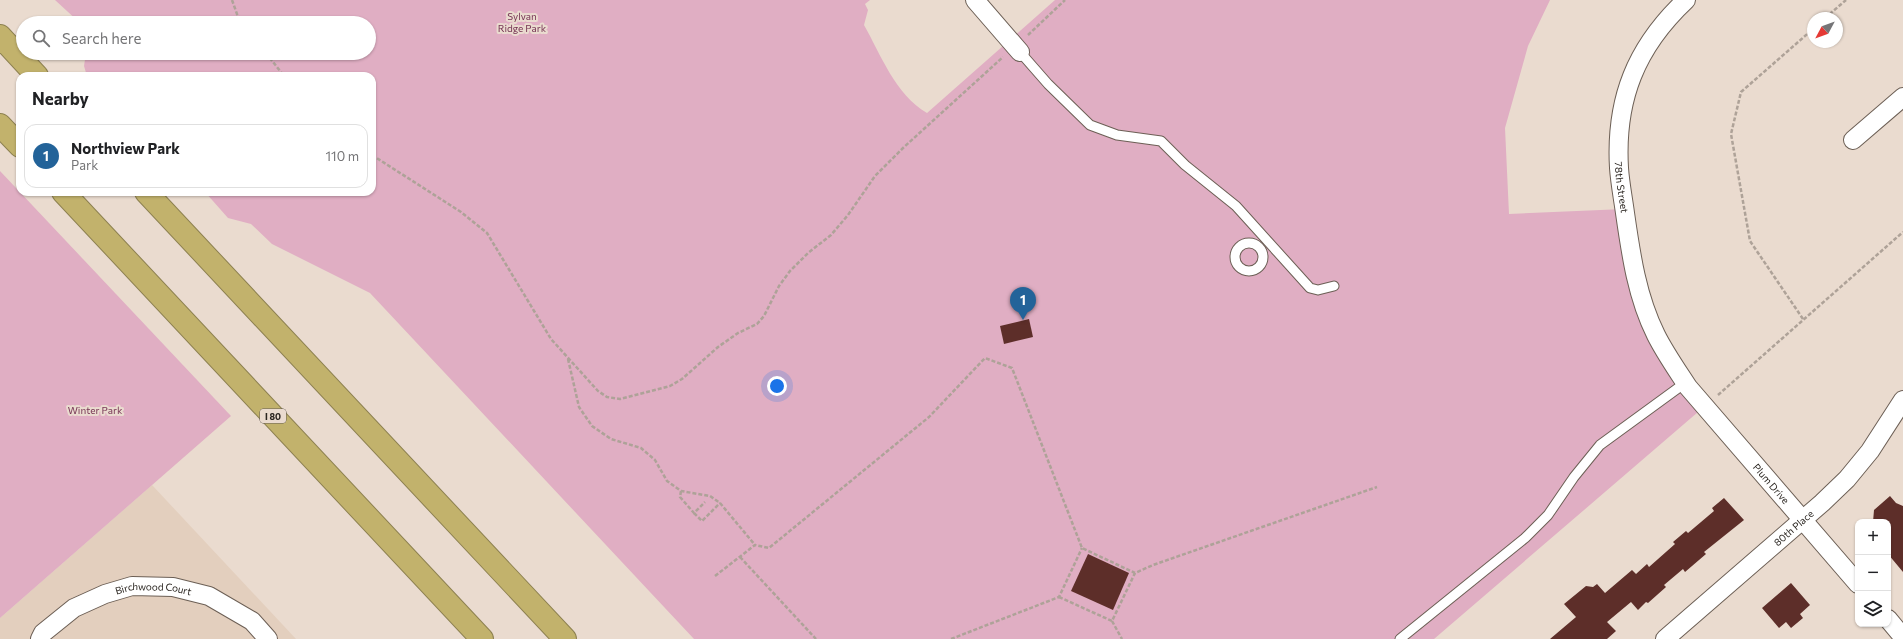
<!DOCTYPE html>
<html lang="en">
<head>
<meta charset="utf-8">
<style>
  body { margin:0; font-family:Commissioner,sans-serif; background:#f6f6f6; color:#202124 }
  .controls { position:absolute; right:12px; bottom:12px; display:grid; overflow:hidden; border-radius:8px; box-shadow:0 1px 3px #0004 }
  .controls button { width:36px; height:36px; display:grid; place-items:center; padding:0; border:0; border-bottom:1px solid #e0e0e0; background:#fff; color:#202124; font:20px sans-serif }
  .compass { position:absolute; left:1807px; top:12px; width:36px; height:36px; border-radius:50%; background:#fff; box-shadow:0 1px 3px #0004; rotate:229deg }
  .you { position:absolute; left:777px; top:386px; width:14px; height:14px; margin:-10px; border:3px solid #fff; border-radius:50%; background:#1a73e8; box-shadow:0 0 0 6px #1a73e833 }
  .badge { display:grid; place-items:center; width:26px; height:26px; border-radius:50%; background:#236399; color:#fff; font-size:13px; font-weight:700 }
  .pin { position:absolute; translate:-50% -33px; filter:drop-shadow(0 1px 2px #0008) }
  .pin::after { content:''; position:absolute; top:21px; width:14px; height:12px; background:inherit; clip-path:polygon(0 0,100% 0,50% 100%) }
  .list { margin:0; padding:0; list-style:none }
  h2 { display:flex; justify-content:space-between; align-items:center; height:52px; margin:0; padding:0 16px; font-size:17px }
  h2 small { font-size:13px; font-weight:400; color:#757577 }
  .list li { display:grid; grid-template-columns:26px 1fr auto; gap:12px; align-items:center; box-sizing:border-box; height:64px; margin:0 8px 8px; padding:0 8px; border:1px solid #e0e0e0; border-radius:12px }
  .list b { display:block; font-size:15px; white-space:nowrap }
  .list p { margin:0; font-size:13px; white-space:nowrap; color:#757577 }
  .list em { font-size:13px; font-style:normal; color:#757577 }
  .icon { flex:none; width:22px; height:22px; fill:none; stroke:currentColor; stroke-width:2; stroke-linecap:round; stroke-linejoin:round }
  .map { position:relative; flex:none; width:1903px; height:639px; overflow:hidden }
  .search { position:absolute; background:#fff; box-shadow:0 1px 3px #0004; left:16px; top:16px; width:360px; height:44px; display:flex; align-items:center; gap:10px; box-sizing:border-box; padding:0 14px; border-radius:22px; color:#757577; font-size:15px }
  .panel { position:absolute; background:#fff; box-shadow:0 1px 3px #0004; left:16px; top:72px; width:360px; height:124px; border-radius:12px }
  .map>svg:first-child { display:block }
  .built { fill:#e3cfbe }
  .green { fill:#e0aec3 }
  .building { fill:#5d2e29 }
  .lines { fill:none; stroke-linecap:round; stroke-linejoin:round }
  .service-casing { stroke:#6c5f55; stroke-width:11 }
  .minor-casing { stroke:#6c5f55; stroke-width:20 }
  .motorway-casing { stroke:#8d8151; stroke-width:24 }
  .path { stroke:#aea298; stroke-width:2.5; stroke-dasharray:4 2; stroke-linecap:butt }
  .service { stroke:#fff; stroke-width:9 }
  .minor { stroke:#fff; stroke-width:18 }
  .motorway { stroke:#c2b26c; stroke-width:22 }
  .labels { text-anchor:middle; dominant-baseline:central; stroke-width:4; stroke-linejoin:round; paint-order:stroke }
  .shield { fill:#eadbcf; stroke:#645c54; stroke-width:1 }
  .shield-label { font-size:9px; font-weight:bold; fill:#2a2520 }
  .park-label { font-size:10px; fill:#763554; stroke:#eadbcf }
  .street-label { font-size:10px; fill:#2a2520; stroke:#eadbcf }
</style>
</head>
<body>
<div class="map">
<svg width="1903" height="639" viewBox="0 0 1903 639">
  <rect width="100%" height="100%" fill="#eadbcf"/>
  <!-- built -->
  <path class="built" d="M152,485l144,154h-296v-21z"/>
  <!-- green -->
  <g class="green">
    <path d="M55,0h815l-5,4 3,6 -4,15c17,30 31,69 63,88l128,-113h495l-22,46 -23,82 4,86 115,-5 20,97 61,100 -271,233h-740l-324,-346 -98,-49 -21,-20 -23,-6 -23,-26h167v-116h-285l-3,-10 2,-13h283v-30h-289z"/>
    <path d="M0,171l231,245 -231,202z"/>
  </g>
  <!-- building -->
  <g class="building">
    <path d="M1029,319l4,18 -29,7 -4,-18z"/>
    <path d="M1890,496l6,7 7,3v66l-15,-18v-32h-15l1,-12z"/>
    <path d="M1724,498l20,22 -40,32 2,2 -21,18 -2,-3 -19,16 2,2 -18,16 -2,-1 -8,8 -7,-8 -24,20 9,9 -9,8h-57l26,-22 -12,-13 22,-18 7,1 4,-3 8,9 27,-23 4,4 11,-10 2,3 26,-23 -2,-2 13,-11 2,2 26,-22 -2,-3z"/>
    <path d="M1088,554l41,19 -16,37 -42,-19z"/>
    <path d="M1791,583l19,22 -10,9 3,4 -12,10 -5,-6 -7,6 -17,-20z"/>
  </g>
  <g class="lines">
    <defs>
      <g id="service">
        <path d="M1020,52l28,32 42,41 27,10 44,6 24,24 51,41 74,82 8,2 16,-4"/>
        <circle cx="1249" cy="257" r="14"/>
        <path d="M1400,639l125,-101 23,-23 26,-38 26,-32 85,-62"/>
      </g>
      <g id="minor">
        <path d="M975,0l45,52"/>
        <path id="s1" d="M1686,0c-50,47 -71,99 -67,168 1,15 4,30 6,45 6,42 12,84 31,122 9,18 21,35 32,52l170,197"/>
        <path d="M1853,140l50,-43"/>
        <path d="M1888,619l15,18"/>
        <path id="s2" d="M40,639l3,-6 31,-25 31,-14 27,-8 41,1 36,9 43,25 16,18"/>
        <path id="s3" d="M1665,639l157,-136 25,-24 23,-28 33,-51"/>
      </g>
      <g id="motorway">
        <path d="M0,36l37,40"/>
        <path d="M0,125l20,21"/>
        <path d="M63,192l419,447"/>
        <path d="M146,192l419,447"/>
      </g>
    </defs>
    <!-- service casing -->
    <use href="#service" class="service-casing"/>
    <!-- minor casing -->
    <use href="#minor" class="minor-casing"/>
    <!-- motorway casing -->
    <use href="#motorway" class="motorway-casing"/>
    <!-- path -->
    <g class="path">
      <path d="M232,0l5,14 7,9"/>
      <path d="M1825,18l21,-18"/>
      <path d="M1028,35l37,-35"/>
      <path d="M266,53l18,23"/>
      <path d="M372,155l89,57 26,21 64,106 47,52 9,6 13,2 50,-13 12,-7 36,-32 20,-14 19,-9 7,-8 15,-30 11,-15 18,-18 23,-18 17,-20 27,-39 28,-28 100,-91"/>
      <path d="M1803,319l-53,-78 -19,-107 10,-42 72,-63"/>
      <path d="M568,359l11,48 13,19 19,13 30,9 14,12 12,21 14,10 29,5 10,7 35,42"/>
      <path d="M1718,395l185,-163"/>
      <path d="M681,491l-1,6 14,16 11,-11"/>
      <path d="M694,513l8,8 18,-18"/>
      <path d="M740,557l76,82"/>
      <path d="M715,576l40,-31 14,3 160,-131 56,-59 27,10 70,180 53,25 18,-8 224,-78"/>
      <path d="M1059,597l53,24 23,-48"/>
      <path d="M1112,621l10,18"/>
      <path d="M951,639l108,-42 23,-49"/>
    </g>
    <!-- service -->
    <use href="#service" class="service"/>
    <!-- minor -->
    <use href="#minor" class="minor"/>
    <!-- motorway -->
    <use href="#motorway" class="motorway"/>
  </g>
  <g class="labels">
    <!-- shield labels -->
    <rect class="shield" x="260" y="409" width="26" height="14" rx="3"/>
    <g class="shield-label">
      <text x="273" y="416">I 80</text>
    </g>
    <!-- park labels -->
    <g class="park-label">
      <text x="522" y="16">Sylvan<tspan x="522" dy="12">Ridge Park</tspan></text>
      <text x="95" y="410">Winter Park</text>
    </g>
    <!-- street labels -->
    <g class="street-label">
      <text stroke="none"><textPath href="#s1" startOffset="207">78th Street</textPath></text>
      <text stroke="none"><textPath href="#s1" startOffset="548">Plum Drive</textPath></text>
      <text stroke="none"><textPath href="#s3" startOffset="170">80th Place</textPath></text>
      <text stroke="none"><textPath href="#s2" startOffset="130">Birchwood Court</textPath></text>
    </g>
  </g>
</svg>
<div class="controls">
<button>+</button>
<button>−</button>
<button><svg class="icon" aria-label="layers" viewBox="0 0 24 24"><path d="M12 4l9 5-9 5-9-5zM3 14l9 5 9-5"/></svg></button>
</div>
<svg class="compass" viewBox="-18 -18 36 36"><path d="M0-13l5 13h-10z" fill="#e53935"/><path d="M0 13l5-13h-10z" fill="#757577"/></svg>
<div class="you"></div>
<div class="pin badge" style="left:1023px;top:320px">1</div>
<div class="search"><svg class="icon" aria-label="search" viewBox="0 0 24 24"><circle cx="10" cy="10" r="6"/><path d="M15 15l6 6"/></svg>Search here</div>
<section class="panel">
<h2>Nearby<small></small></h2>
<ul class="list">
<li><span class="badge">1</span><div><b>Northview Park</b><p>Park</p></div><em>110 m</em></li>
</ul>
</section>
</div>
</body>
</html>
